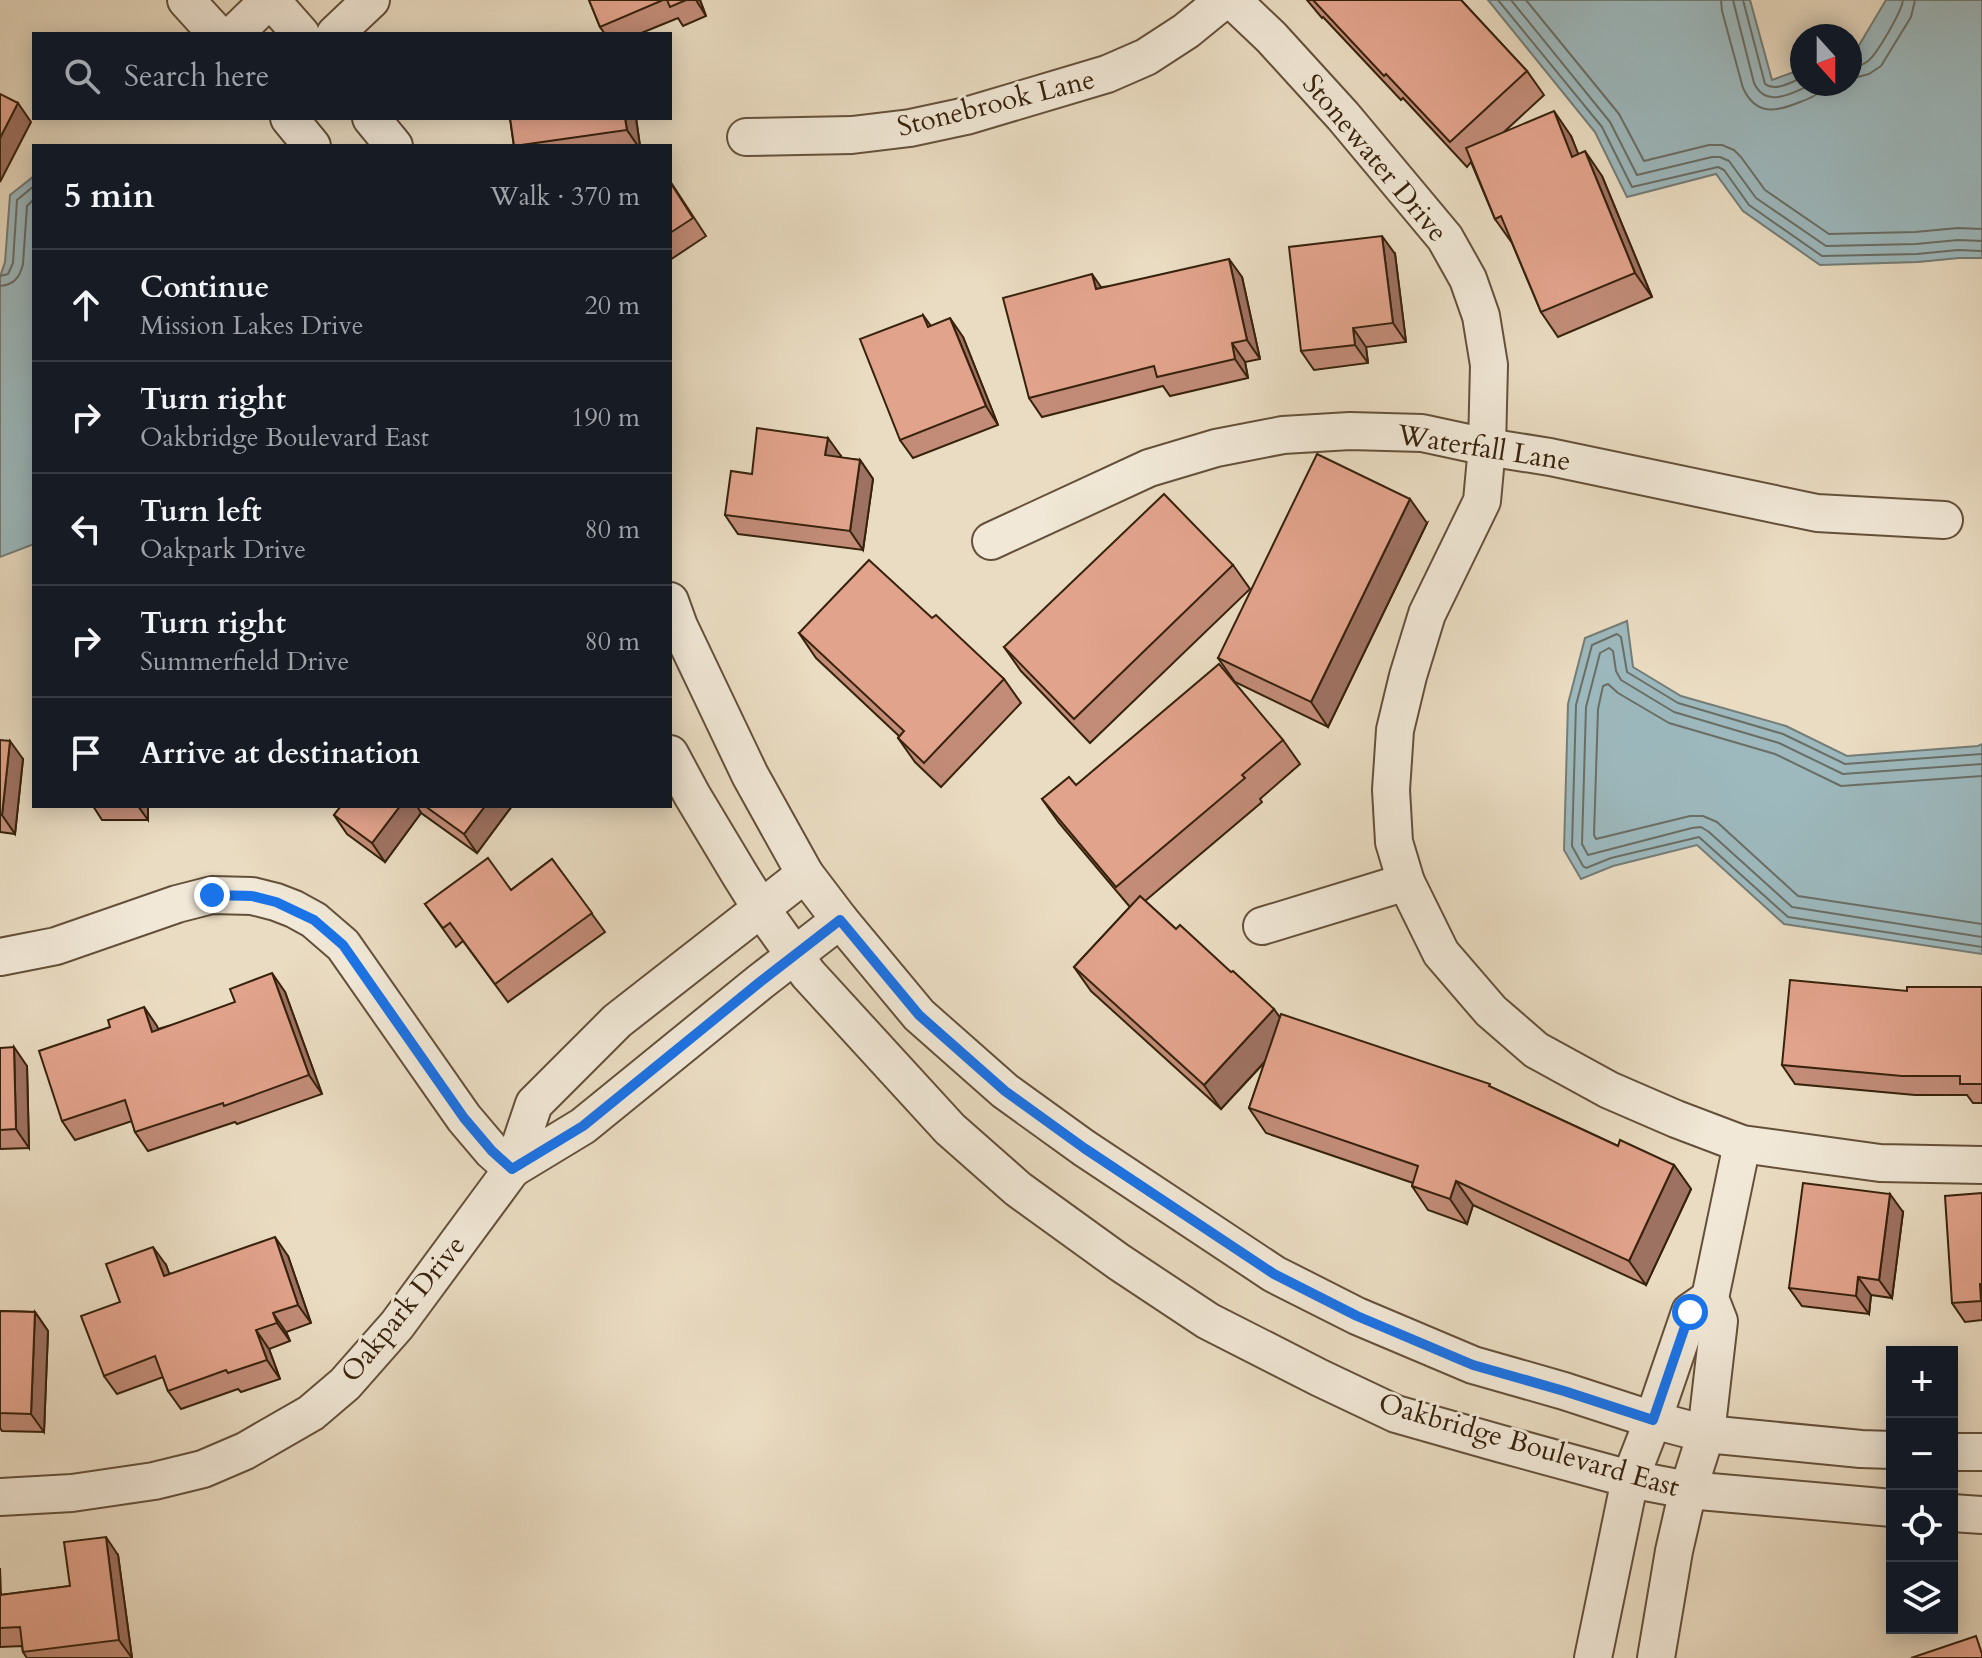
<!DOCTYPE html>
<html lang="en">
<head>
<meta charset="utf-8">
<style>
  body { margin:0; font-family:Cardo,serif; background:#242831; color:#f1f3f6 }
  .controls { position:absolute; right:24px; bottom:24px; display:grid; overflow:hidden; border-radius:0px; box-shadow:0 4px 20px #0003 }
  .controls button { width:72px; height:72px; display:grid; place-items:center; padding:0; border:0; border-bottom:2px solid #363941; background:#171b24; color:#f1f3f6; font:40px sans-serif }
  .compass { position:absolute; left:1790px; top:24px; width:72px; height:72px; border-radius:50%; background:#171b24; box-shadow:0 4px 20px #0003; rotate:159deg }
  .stop { position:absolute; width:24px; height:24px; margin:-18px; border:6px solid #1a73e8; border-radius:50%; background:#fff }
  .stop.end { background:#1a73e8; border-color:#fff; box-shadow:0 2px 8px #0008 }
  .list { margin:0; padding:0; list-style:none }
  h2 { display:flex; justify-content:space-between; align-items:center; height:104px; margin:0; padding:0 32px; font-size:34px }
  h2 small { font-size:26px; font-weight:400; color:#9ea1a6 }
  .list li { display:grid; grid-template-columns:52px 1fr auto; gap:24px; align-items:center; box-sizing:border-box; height:112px; padding:0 32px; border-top:2px solid #363941 }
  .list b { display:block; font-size:30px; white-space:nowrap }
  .list p { margin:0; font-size:26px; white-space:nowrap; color:#9ea1a6 }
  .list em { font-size:26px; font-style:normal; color:#9ea1a6 }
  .icon { flex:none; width:44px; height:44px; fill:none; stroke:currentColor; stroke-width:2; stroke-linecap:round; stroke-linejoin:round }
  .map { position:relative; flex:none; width:1982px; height:1658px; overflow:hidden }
  .search { position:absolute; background:#171b24; box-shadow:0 4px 20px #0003; left:32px; top:32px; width:640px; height:88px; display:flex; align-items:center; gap:20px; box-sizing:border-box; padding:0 28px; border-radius:0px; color:#9ea1a6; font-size:30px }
  .panel { position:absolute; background:#171b24; box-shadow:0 4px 20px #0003; left:32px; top:144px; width:640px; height:664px; border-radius:0px }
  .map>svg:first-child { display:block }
  .water { fill:#9db9be; stroke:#747d77; stroke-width:2 }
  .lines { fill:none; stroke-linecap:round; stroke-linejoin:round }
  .shore { stroke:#6a6e65; stroke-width:2 }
  .minor-casing { stroke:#64503a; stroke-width:40 }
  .minor { stroke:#f1e8d7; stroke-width:36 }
  .wall { fill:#c28c78; stroke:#37220c; stroke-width:2 }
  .shaded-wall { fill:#9e7262; stroke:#37220c; stroke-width:2 }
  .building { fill:#e2a38c; stroke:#37220c; stroke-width:2 }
  .route { stroke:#1a73e8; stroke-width:10 }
  .labels { text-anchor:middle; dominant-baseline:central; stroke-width:6; stroke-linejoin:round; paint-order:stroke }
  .street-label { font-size:28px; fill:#37220c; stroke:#f1e8d7 }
</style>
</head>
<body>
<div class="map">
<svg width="1982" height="1658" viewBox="0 0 1982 1658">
  <rect width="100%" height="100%" fill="#eadcc2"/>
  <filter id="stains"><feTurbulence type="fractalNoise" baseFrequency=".0025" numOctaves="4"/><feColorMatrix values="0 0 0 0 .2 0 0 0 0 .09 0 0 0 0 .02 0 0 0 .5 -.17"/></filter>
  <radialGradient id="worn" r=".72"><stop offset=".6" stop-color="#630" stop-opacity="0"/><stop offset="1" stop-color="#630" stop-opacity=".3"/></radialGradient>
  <!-- water -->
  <g class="water">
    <path d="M1488,0h262l22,80 30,-11v15h48v-34l8,-3 28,-47h96v258h-23l-41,4 -98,3 -77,-54 -27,-37 -89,23 -32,-65z"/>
    <path d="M34,176v368l-34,13v-280l5,-15 5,-67z"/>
    <path d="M1627,621l6,46 48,29 105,30 61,30 131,-10 4,-2v210l-198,-30 -87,-79 -84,21 -32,13 -17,-29 4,-146 17,-66z"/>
  </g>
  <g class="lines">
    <!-- shore -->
    <g class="shore">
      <path d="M1498,0l104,127 30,60 86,-20 6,3 25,35 73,51 95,-2 41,-4 24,1"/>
      <path d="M1511,0l99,122 27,53 75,-18h8l9,4 27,37 70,48 90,-2 42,-4 24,1"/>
      <path d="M1526,0l93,114 25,47 65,-16h13l12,5 7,7 24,33 64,44 86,-2 43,-4 24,1"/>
      <path d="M1721,0l1,11 21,77c13,28 33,24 57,14 11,-4 20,-8 28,-18"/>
      <path d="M1733,0l21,83c12,26 39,10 58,1"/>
      <path d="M1743,0l22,84c11,8 26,-2 37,-6"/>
      <path d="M1850,67c7,0 13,-2 18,-6 9,-7 34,-50 35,-61"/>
      <path d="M1850,79l19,-5 12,-8 30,-49 4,-17"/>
      <path d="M0,276l8,-2 5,-11 4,-63 17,-14"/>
      <path d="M0,286c14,-1 20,-9 23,-22l4,-58 7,-7"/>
      <path d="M1982,754l-137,10 -62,-30 -105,-31 -51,-31 -6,-35 -4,-3 -25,11 -16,60 -4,141 11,20 3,2 25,-10 88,-21 89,80 194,30"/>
      <path d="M1982,764l-139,10 -64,-31 -105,-31 -53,-32 -5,-9 -3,-20 -4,-3 -9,5 -14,54 -4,137 6,11 104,-27 9,-1 8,5 83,75 190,30"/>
      <path d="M1982,776l-141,10 -66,-32 -106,-31 -51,-30 -10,-9 -5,2 -5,23 -4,126 2,4 94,-23h13l14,6 81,74 184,28"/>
    </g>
    <defs>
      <g id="minor">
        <path d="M186,0l31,34"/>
        <path d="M271,0l30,34"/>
        <path d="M1232,0l39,37 72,79 102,122 23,41 13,37 8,49 -2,82 -5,54 -55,113 -19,62 -13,54 -4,60 3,52 12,40 35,71 50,58 45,39 73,40 67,29 66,25 138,19 102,2"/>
        <path d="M234,34l35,-34"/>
        <path d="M335,34l36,-34"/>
        <path d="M289,118l23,28"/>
        <path d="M371,118l23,28"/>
        <path d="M746,137l106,-2 58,-7 56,-12 141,-42 39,-17 40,-26 38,-31"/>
        <path d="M991,541l158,-73 67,-20 67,-13 67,-4 72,2 65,14 63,10 267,56 127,7"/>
        <path d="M670,601l9,25 71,149 55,99 35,46 79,95 86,76 79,57 190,126 83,42 116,49 91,26 89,29 53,14 155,15 31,1"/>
        <path d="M670,754l22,41 48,80 20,32 48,67 142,155 68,60 101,73 89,59 112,57 76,36 102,29 132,36 58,11 204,18"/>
        <path d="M1262,926l144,-44"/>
        <path d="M0,957l56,-11 121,-42 35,-9 40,1 24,6 18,7 20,11 29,25 121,173 28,33 20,18"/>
        <path d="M512,1169l71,-43 177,-144 80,-62"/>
        <path d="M1952,1452h30"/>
        <path d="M0,1497l72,-4 82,-12 49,-12 42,-18 66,-38 34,-29 52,-59 115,-156 22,-65 83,-83 188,-147"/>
        <path d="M1952,1513l30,2"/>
        <path d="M1593,1658l37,-179 23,-59 37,-108 20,-14"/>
        <path d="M1656,1658l18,-107 14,-61 18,-56 13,-113 -9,-23 32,-154"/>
      </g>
    </defs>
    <!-- minor casing -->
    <use href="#minor" class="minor-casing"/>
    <!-- minor -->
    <use href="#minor" class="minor"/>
  </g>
  <!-- wall -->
  <g class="wall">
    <path d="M589,0h111l6,16 -23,10 -5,-8 -39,16h-34l-5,-7z"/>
    <path d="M1307,0h154l66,71 17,24 -40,37 67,4 7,18 24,22 50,121 -94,40 -17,-25 -29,-69 -17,-24 -24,-57 -4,5 -64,-69 -2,2 -78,-83 -1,1z"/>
    <path d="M510,118h126l4,28h-126z"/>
    <path d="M670,181l36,55 -36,24z"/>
    <path d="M1395,254l11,88 -40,5 2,16 -54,7 -13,-19z"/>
    <path d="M1242,277l18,82 -15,3 3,16 -78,18 -7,-10 -121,31 -13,-19 73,-111z"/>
    <path d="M923,315l8,11 32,11 35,88 -85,33 -13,-18z"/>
    <path d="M841,456v2l19,2 13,19 -10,71 -125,-16 -13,-19 27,-41z"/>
    <path d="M1427,523l-99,204 -93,-45 -17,-24z"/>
    <path d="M1233,565l17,24 -160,154 -69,-72 -17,-24z"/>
    <path d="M932,618l72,61 17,24 -80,84 -26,-25 -17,-24 1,-2 -83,-78 -17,-25z"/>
    <path d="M0,740l23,19 -8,75 -15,-2z"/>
    <path d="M1283,740l17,24 -40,35 2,3 -117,99 31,28 104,88 213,71 125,58 56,19 17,24 -45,96 -173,-80 -6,19 -39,-14 -16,-24 1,-3 -147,-50 -17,-25 16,-46 -44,47 -130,-118 -17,-24 56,-60 -71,-84 -17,-24 34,-14z"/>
    <path d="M93,806h55v14h-46z"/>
    <path d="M341,806h171l-35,47 -56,-40 -36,49 -38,-28 -13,-19z"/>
    <path d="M552,859l53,73 -97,70 -45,-61 -7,6 -31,-43 86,-14z"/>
    <path d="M1982,987v116h-9l-6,-8h-52l-120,-11 -13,-19 125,-74z"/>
    <path d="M285,992l37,102 -85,30 -2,-2 -87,29 -13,-19 -3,-11 -57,19 -13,-19 48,-94 34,-20 14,22z"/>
    <path d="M0,1048l27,18 2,82 -29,1z"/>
    <path d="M1982,1193v127l-17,2 -13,-19z"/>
    <path d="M1903,1212l-11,86 -21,-3 -2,19 -67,-8 -13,-18z"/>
    <path d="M288,1256l23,67 -25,9 4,9 -21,8 11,30 -39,13 -3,-3 -57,20 -13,-18 -5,-14 -46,17 -13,-18 16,-74 46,-37 3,9z"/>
    <path d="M0,1311l35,1 13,19 -4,101 -42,-1 -2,-3z"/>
    <path d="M118,1555l14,103h-105l-4,-6 -1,-6 -22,1v-79l1,27 69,-9z"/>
  </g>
  <!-- shaded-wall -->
  <g class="shaded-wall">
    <path d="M696,0h4l6,16z"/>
    <path d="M18,103l13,19 -31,60v-44z"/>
    <path d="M1554,111l17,25 18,45 -17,-24z"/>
    <path d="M625,118h11l4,28h-2l-11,-16z"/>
    <path d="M1585,151l17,25 50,121 -17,-24z"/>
    <path d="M1382,236l13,18 11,88 -13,-19z"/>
    <path d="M1229,259l13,18 18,82 -13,-19z"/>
    <path d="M1092,274l13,19 -9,-4z"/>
    <path d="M950,318l13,19 35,88 -12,-19z"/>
    <path d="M1353,328l13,19 2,16 -13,-18z"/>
    <path d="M1232,343l13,19 3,16 -13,-19z"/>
    <path d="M828,438l13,18 -3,18 -13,-19z"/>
    <path d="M860,460l13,19 -10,71 -13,-19z"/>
    <path d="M1410,499l17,24 -99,204 -17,-25z"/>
    <path d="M10,741l13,18 -8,75 -13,-19z"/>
    <path d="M138,806h10v14z"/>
    <path d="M400,806h17l4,7 -36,49 -13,-19z"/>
    <path d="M485,806h27l-35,47 -13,-19z"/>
    <path d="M272,973l13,19 37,102 -13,-19z"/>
    <path d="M144,1007l13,19 8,24 -13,-18z"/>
    <path d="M1274,1009l17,24 -70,76 -17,-24z"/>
    <path d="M14,1047l13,19 2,82 -13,-19z"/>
    <path d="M1674,1165l17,24 -45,96 -17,-24z"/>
    <path d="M1456,1181l17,24 -6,19 -17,-25z"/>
    <path d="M1890,1194l13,18 -11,86 -13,-18z"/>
    <path d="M275,1237l13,19 23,67 -13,-18z"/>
    <path d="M153,1247l13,18 11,29 -13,-18z"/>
    <path d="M1858,1277l13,18 -2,19 -13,-18z"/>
    <path d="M35,1312l13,19 -4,101 -13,-18z"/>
    <path d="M273,1313l13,19 4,9 -13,-18z"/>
    <path d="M256,1330l13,19 11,30 -13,-19z"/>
    <path d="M106,1537l12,18 14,103 -13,-18z"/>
  </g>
  <!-- building -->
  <g class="building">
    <path d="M589,0h74l-63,27z"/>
    <path d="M667,0h19l-16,7z"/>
    <path d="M1313,0h148l66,71 -77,71 -64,-68 -2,2z"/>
    <path d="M0,94l18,9 -18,35z"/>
    <path d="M1554,111l18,46 13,-6 50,122 -94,39 -40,-96 -6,3 -29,-71z"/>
    <path d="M510,118h115l2,12 -113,16z"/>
    <path d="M670,182l23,36 -23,15z"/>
    <path d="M1382,236l11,87 -40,5 2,17 -54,6 -12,-104z"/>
    <path d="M1229,259l18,81 -15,3 3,16 -78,18 -3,-11 -125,32 -26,-100 89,-24 4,15z"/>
    <path d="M923,315l5,12 22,-9 36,88 -86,34 -40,-101z"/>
    <path d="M757,428l71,10 -3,17 35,5 -10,71 -125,-16 6,-44 21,3z"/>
    <path d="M1317,454l93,45 -99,203 -93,-44z"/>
    <path d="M1164,494l69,71 -159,154 -70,-72z"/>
    <path d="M869,560l63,58 4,-3 68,64 -80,84 -26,-25 6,-7 -105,-98z"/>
    <path d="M1219,664l64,76 -41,35 3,3 -129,109 -74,-88 27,-22 7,8z"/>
    <path d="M0,740l10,1 -8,74h-2z"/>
    <path d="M341,806h59l-28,37 -38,-28z"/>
    <path d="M425,806h60l-21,28z"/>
    <path d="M488,858l23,32 41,-31 40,54 -97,71 -45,-61 -7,5 -18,-24z"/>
    <path d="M1140,896l36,33 4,-4 51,47 2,-1 41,38 -70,76 -130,-118z"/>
    <path d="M272,973l37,102 -85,31 -1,-3 -88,29 -10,-32 -63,21 -23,-70 71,-24 -2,-7 36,-13 8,25 83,-30 -5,-13z"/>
    <path d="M1790,980l117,11v-4h75v97h-22v-8h-58l-120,-11z"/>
    <path d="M1281,1014l209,70 -1,2 129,60 2,-6 54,25 -45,96 -173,-80 -6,18 -38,-13 6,-20 -169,-58z"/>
    <path d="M14,1047l2,82 -16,1v-82z"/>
    <path d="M1803,1183l87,11 -11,86 -21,-3 -2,19 -67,-8z"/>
    <path d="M1982,1193v91h-2l1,17 -29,2 -7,-107z"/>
    <path d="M275,1237l23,68 -25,8 4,10 -21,7 11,30 -39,13 -2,-3 -58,21 -13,-35 -51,20 -23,-60 39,-14 -14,-38 47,-17 11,29z"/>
    <path d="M0,1311l35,1 -4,102 -31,-1z"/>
    <path d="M106,1537l13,103 -96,12 -3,-25 -20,1v-33l70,-9 -6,-44z"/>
    <path d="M1976,1636l6,18v4h-71z"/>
  </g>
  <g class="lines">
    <!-- route -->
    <path class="route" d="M212,895l40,1 24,6 38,18 29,25 121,173 28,33 20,18 71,-43 177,-144 80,-62 79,95 86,76 79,57 190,126 83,42 116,49 91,26 89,29 37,-108"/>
  </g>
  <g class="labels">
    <!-- street labels -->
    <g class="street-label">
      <text transform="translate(996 103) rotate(-14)">Stonebrook Lane</text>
      <text transform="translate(1375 158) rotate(50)">Stonewater Drive</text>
      <text transform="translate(1484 448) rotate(9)">Waterfall Lane</text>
      <text transform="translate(403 1309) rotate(-51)">Oakpark Drive</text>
      <text transform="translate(1529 1445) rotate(16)">Oakbridge Boulevard East</text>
    </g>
  </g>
  <rect width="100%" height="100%" filter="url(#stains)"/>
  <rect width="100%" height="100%" fill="url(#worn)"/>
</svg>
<div class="controls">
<button>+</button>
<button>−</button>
<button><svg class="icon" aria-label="locate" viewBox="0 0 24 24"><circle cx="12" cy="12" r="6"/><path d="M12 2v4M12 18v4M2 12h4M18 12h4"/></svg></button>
<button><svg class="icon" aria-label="layers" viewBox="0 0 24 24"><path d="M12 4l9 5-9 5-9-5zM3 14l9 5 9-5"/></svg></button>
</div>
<svg class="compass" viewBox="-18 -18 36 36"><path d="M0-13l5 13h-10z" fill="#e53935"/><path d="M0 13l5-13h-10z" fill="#9ea1a6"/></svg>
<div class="stop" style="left:1690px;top:1312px"></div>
<div class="stop end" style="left:212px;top:895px"></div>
<div class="search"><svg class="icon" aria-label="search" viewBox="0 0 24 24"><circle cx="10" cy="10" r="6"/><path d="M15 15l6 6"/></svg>Search here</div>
<section class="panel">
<h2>5 min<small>Walk · 370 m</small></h2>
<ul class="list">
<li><svg class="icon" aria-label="ahead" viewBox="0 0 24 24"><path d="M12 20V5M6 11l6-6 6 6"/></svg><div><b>Continue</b><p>Mission Lakes Drive</p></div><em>20 m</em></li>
<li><svg class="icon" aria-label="right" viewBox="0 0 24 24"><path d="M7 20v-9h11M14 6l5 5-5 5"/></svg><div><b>Turn right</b><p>Oakbridge Boulevard East</p></div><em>190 m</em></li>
<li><svg class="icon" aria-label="left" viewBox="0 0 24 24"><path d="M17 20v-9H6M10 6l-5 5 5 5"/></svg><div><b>Turn left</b><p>Oakpark Drive</p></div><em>80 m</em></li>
<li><svg class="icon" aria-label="right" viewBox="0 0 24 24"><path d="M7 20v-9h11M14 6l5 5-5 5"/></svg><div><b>Turn right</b><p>Summerfield Drive</p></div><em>80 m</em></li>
<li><svg class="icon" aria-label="arrive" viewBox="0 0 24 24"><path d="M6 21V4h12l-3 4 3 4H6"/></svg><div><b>Arrive at destination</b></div></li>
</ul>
</section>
</div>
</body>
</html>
